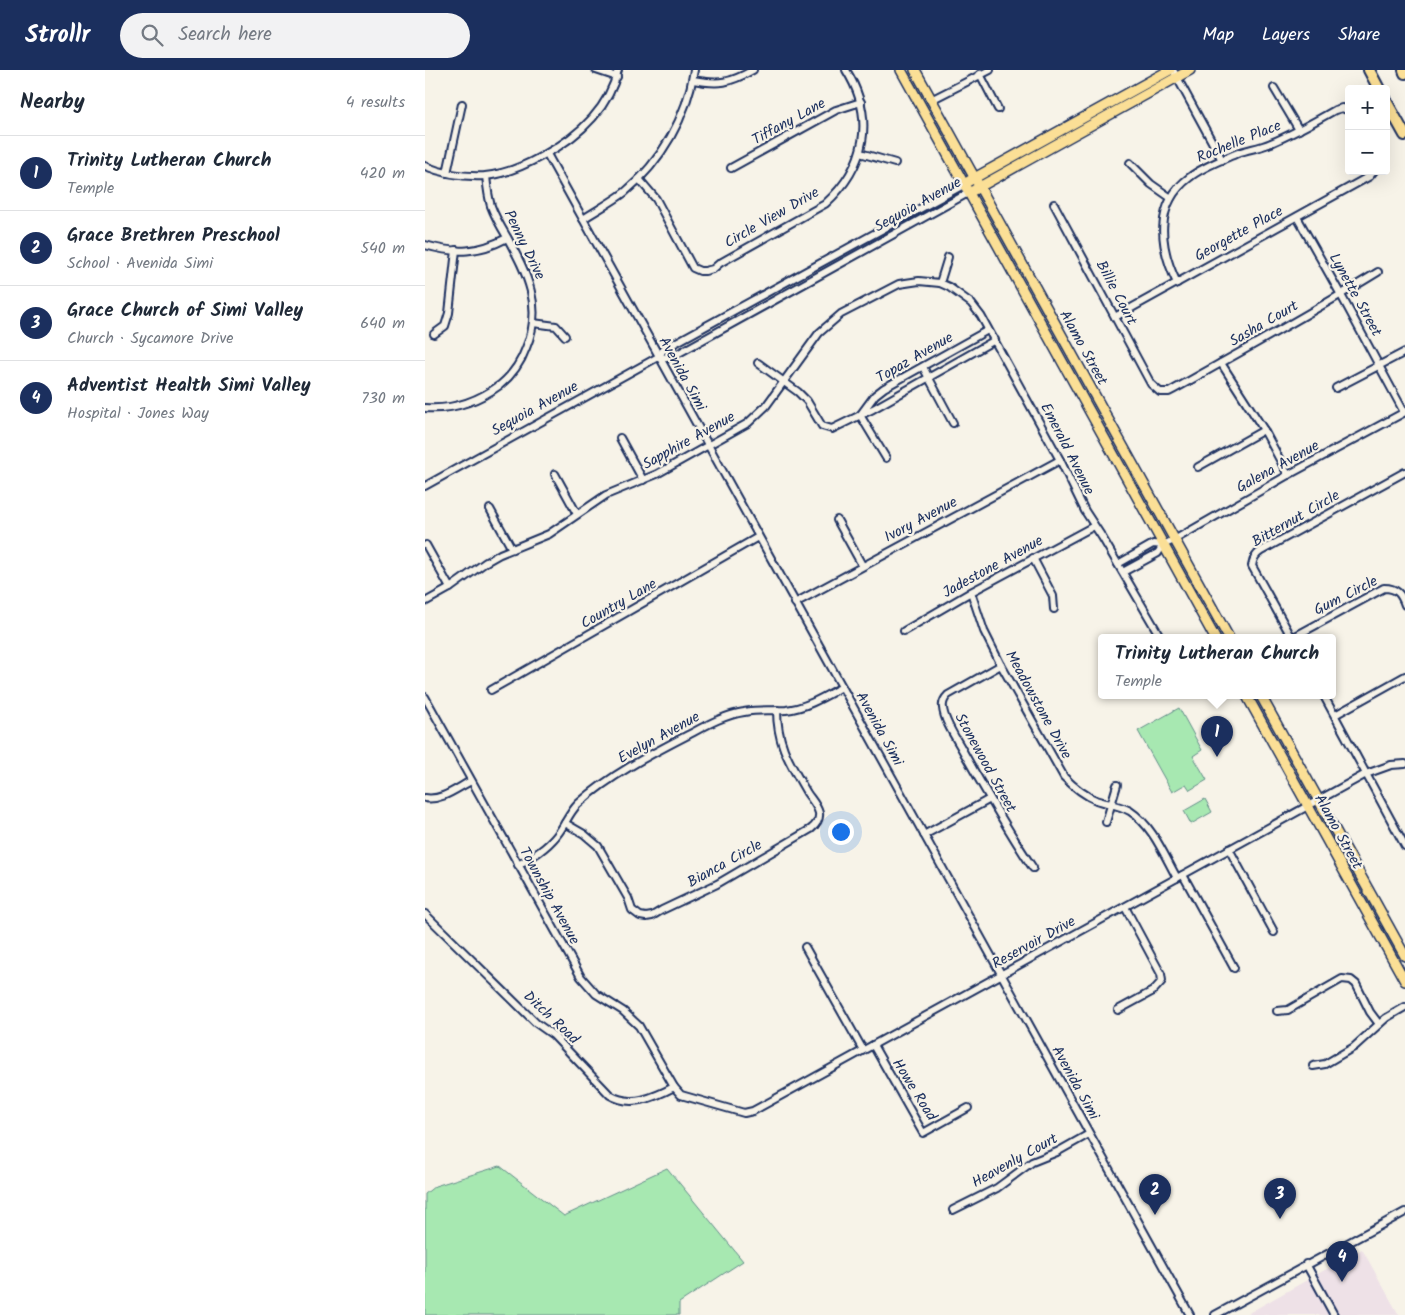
<!DOCTYPE html>
<html lang="en">
<head>
<meta charset="utf-8">
<style>
  body { margin:0; font-family:Kalam,sans-serif; background:#f2f2f3; color:#1f2937 }
  .controls { position:absolute; right:15px; top:15px; display:grid; overflow:hidden; border-radius:5px; box-shadow:0 5px 20px #0002 }
  .controls button { width:45px; height:45px; display:grid; place-items:center; padding:0; border:0; border-bottom:1px solid #e0e1e3; background:#fff; color:#1f2937; font:25px sans-serif }
  .you { position:absolute; left:415px; top:761px; width:18px; height:18px; margin:-12px; border:4px solid #fff; border-radius:50%; background:#1a73e8; box-shadow:0 0 0 8px #1a73e833 }
  .badge { display:grid; place-items:center; width:32px; height:32px; border-radius:50%; background:#1b2f5e; color:#fff; font-size:16px; font-weight:700 }
  .pin { position:absolute; translate:-50% -41px; filter:drop-shadow(0 1px 2px #0008) }
  .pin::after { content:''; position:absolute; top:26px; width:18px; height:15px; background:inherit; clip-path:polygon(0 0,100% 0,50% 100%) }
  .popup { position:absolute; left:673px; top:564px; width:238px; height:65px; box-sizing:border-box; display:grid; place-content:center; border-radius:5px; background:#fff; filter:drop-shadow(0 1px 4px #0005); font-size:16px; white-space:nowrap; color:#747a83 }
  .popup b { font-size:19px; color:#1f2937 }
  .popup::after { content:''; position:absolute; left:50%; top:100%; margin-left:-10px; border:10px solid transparent; border-top-color:#fff }
  .list { margin:0; padding:0; list-style:none }
  h2 { display:flex; justify-content:space-between; align-items:center; height:65px; margin:0; padding:0 20px; font-size:21px }
  h2 small { font-size:16px; font-weight:400; color:#747a83 }
  .list li { display:grid; grid-template-columns:32px 1fr auto; gap:15px; align-items:center; box-sizing:border-box; height:75px; padding:0 20px; border-top:1px solid #e0e1e3 }
  .list b { display:block; font-size:19px; white-space:nowrap }
  .list p { margin:0; font-size:16px; white-space:nowrap; color:#747a83 }
  .list em { font-size:16px; font-style:normal; color:#747a83 }
  .icon { flex:none; width:28px; height:28px; fill:none; stroke:currentColor; stroke-width:2; stroke-linecap:round; stroke-linejoin:round }
  .map { position:relative; flex:none; width:980px; height:1245px; overflow:hidden }
  header { display:flex; align-items:center; gap:30px; box-sizing:border-box; height:70px; padding:0 25px; background:#1b2f5e; color:#fff }
  header strong { font-size:24px }
  nav { display:flex; gap:28px; margin-inline-start:auto; font-size:18px }
  .search { width:350px; height:45px; background:#f2f2f3; display:flex; align-items:center; gap:12px; box-sizing:border-box; padding:0 18px; border-radius:28px; color:#747a83; font-size:19px }
  main { display:flex }
  aside { flex:1; background:#fff }
  .map>svg:first-child { display:block }
  .built { fill:#eee1e7 }
  .green { fill:#a7e8b1; stroke:#618c88 }
  .lines { fill:none; stroke-linecap:round; stroke-linejoin:round }
  .minor-casing { stroke:#1b2f5e; stroke-width:10 }
  .major-casing { stroke:#1b2f5e; stroke-width:12 }
  .highway-casing { stroke:#1b2f5e; stroke-width:14 }
  .minor { stroke:#f7f3e8; stroke-width:6 }
  .major { stroke:#fbdf96; stroke-width:9 }
  .highway { stroke:#fbdf96; stroke-width:10 }
  .labels { text-anchor:middle; dominant-baseline:central; stroke-width:4.5; stroke-linejoin:round; paint-order:stroke }
  .street-label { font-size:15px; fill:#1b2f5e; stroke:#f7f3e8 }
</style>
</head>
<body>
<header>
<strong>Strollr</strong>
<div class="search"><svg class="icon" aria-label="search" viewBox="0 0 24 24"><circle cx="10" cy="10" r="6"/><path d="M15 15l6 6"/></svg>Search here</div>
<nav><a>Map</a><a>Layers</a><a>Share</a></nav>
</header>
<main>
<aside>
<h2>Nearby<small>4 results</small></h2>
<ul class="list">
<li><span class="badge">1</span><div><b>Trinity Lutheran Church</b><p>Temple</p></div><em>420 m</em></li>
<li><span class="badge">2</span><div><b>Grace Brethren Preschool</b><p>School · Avenida Simi</p></div><em>540 m</em></li>
<li><span class="badge">3</span><div><b>Grace Church of Simi Valley</b><p>Church · Sycamore Drive</p></div><em>640 m</em></li>
<li><span class="badge">4</span><div><b>Adventist Health Simi Valley</b><p>Hospital · Jones Way</p></div><em>730 m</em></li>
</ul>
</aside>
<div class="map">
<svg width="980" height="1245" viewBox="0 0 980 1245">
  <rect width="100%" height="100%" fill="#f7f3e8"/>
  <filter id="ink" filterUnits="userSpaceOnUse"><feTurbulence type="fractalNoise" baseFrequency=".02" numOctaves="2"/><feDisplacementMap in="SourceGraphic" scale="10" xChannelSelector="R" yChannelSelector="G"/><feConvolveMatrix kernelMatrix="1 2 1 2 8 2 1 2 1" color-interpolation-filters="sRGB"/></filter>
  <g filter="url(#ink)">
    <!-- built -->
    <path class="built" d="M937,1179l37,66h-154z"/>
    <!-- green -->
    <g class="green">
      <path d="M754,638l23,42 -9,6 14,24 -17,10 -4,-6 -14,8 -34,-61z"/>
      <path d="M780,729l7,13 -21,12 -7,-13z"/>
      <path d="M75,1096l64,50 103,-48 76,93 -64,42v12h-254v-121l10,-8z"/>
    </g>
    <g class="lines">
      <defs>
        <g id="minor">
          <path d="M171,0l21,7"/>
          <path d="M748,0l49,90"/>
          <path d="M555,4l18,35"/>
          <path d="M268,10c26,5 37,3 60,-10"/>
          <path d="M849,18l25,42"/>
          <path d="M506,30l59,-30"/>
          <path d="M435,83l35,10"/>
          <path d="M122,84l643,1161"/>
          <path d="M705,93l21,21 20,14"/>
          <path d="M0,96c19,8 39,11 60,10 21,-2 39,-10 57,-20 36,-19 66,-45 76,-86"/>
          <path d="M306,98l105,-58 25,-8"/>
          <path d="M22,103l15,-69"/>
          <path d="M214,109l17,20 37,69 7,3h5l8,-2 7,-6 105,-59c41,-37 51,-86 21,-134"/>
          <path d="M629,134l97,180 9,8h9c70,-39 141,-78 209,-120"/>
          <path d="M872,147l44,78 63,117"/>
          <path d="M158,149c14,-9 29,-17 42,-27 36,-30 62,-75 69,-122"/>
          <path d="M0,175c31,9 54,8 82,-7"/>
          <path d="M515,213l8,-26"/>
          <path d="M752,213c-18,-37 -23,-79 13,-106 14,-11 32,-17 48,-24 11,-4 22,-5 33,-10 22,-9 43,-21 64,-33l7,-2 7,3"/>
          <path d="M690,247l255,-141 4,-5"/>
          <path d="M108,253l23,3 9,10"/>
          <path d="M9,264l11,-8 4,-13 7,-63"/>
          <path d="M233,287l12,1 300,-166"/>
          <path d="M333,293l40,29 9,9 15,25 10,3 41,-20 122,-69"/>
          <path d="M796,293l43,67 24,45"/>
          <path d="M498,297l30,56"/>
          <path d="M911,318l69,-36"/>
          <path d="M0,338c28,2 52,-6 75,-23 11,-9 21,-23 26,-37 18,-42 1,-74 -19,-111 -6,-10 -12,-20 -16,-31 -3,-10 -4,-20 -5,-30"/>
          <path d="M436,344l14,-19 9,-7 104,-58"/>
          <path d="M435,345l26,43"/>
          <path d="M195,368l23,42"/>
          <path d="M773,397l66,-37"/>
          <path d="M980,402l-144,79c-6,4 -8,8 -9,15l40,72 92,-50c13,0 17,6 21,17"/>
          <path d="M130,404l22,40"/>
          <path d="M0,416l233,-129 6,-8 301,-165"/>
          <path d="M65,439l22,40"/>
          <path d="M412,450l25,45"/>
          <path d="M1,475l24,43"/>
          <path d="M608,488l20,38 1,13"/>
          <path d="M693,494l35,-20 10,1 11,-5 114,-65 117,-63"/>
          <path d="M698,502l35,-19 5,-8"/>
          <path d="M546,522l13,39 17,34 63,112c10,10 20,18 32,23 12,4 23,5 34,11 23,15 34,44 47,67"/>
          <path d="M0,532l25,-14 36,-26 14,-8 49,-20 57,-39 51,-21 91,-51 18,-17 53,-73 22,-19 58,-30 20,-3 21,2 9,4 22,16 10,13 79,144 25,51 17,26 59,101"/>
          <path d="M370,533l265,-143"/>
          <path d="M479,561l67,-39 123,-66"/>
          <path d="M576,595l-53,30c-4,4 -6,8 -5,13 1,14 15,33 21,45 22,39 44,78 69,115"/>
          <path d="M66,620l267,-153"/>
          <path d="M899,626l81,150"/>
          <path d="M0,627l156,280 15,17 27,17 16,15 35,61 7,8 63,18 9,-2 613,-337 25,-9 14,-1"/>
          <path d="M910,645l70,-39"/>
          <path d="M0,728c17,3 32,-10 46,-17"/>
          <path d="M681,752l11,-37"/>
          <path d="M140,753l19,11 14,12 30,52 4,12 8,6 6,1 6,-1 10,-6 55,-26 94,-55c5,-4 9,-9 8,-16 -2,-8 -8,-14 -12,-20 -17,-30 -30,-48 -30,-83"/>
          <path d="M499,765l66,-36"/>
          <path d="M804,779l45,83"/>
          <path d="M93,795c14,-8 28,-16 39,-30 8,-10 12,-22 21,-31 31,-28 73,-50 110,-69 17,-9 36,-20 56,-23 14,-3 28,-1 42,-2 20,-2 38,-13 56,-23"/>
          <path d="M758,805l51,93"/>
          <path d="M0,844l111,109 17,12 57,60c21,13 45,2 64,-8"/>
          <path d="M380,877l58,103"/>
          <path d="M693,940l35,-19 9,-10 -1,-7 -36,-67"/>
          <path d="M852,941l11,-1 54,-31 9,1 5,4 14,28 9,12"/>
          <path d="M448,975l50,88 45,-25"/>
          <path d="M888,996l12,-2 29,-17 32,-29 19,-11"/>
          <path d="M528,1140l44,-22 35,-26 25,-10 32,-18"/>
          <path d="M881,1194l28,51"/>
          <path d="M790,1245l190,-103"/>
        </g>
        <g id="major">
          <path d="M476,0l314,568"/>
          <path d="M490,0l314,568"/>
          <path d="M544,111l201,-111"/>
          <path d="M549,120l216,-120"/>
          <path d="M822,626l158,285"/>
          <path d="M836,626l144,260"/>
        </g>
        <g id="highway">
          <path d="M944,0l10,19"/>
          <path d="M979,0l1,3"/>
          <path d="M961,31l19,34"/>
        </g>
      </defs>
      <!-- minor casing -->
      <use href="#minor" class="minor-casing"/>
      <!-- major casing -->
      <use href="#major" class="major-casing"/>
      <!-- highway casing -->
      <use href="#highway" class="highway-casing"/>
      <!-- minor -->
      <use href="#minor" class="minor"/>
      <!-- major -->
      <use href="#major" class="major"/>
      <!-- highway -->
      <use href="#highway" class="highway"/>
    </g>
  </g>
  <g class="labels">
    <!-- street labels -->
    <g class="street-label">
      <text transform="translate(364 52) rotate(-29)">Tiffany Lane</text>
      <text transform="translate(814 72) rotate(-22)">Rochelle Place</text>
      <text transform="translate(493 135) rotate(-29)">Sequoia Avenue</text>
      <text transform="translate(347 148) rotate(-30)">Circle View Drive</text>
      <text transform="translate(814 164) rotate(-29)">Georgette Place</text>
      <text transform="translate(99 175) rotate(64)">Penny Drive</text>
      <text transform="translate(691 223) rotate(62)">Billie Court</text>
      <text transform="translate(930 225) rotate(61)">Lynette Street</text>
      <text transform="translate(839 254) rotate(-30)">Sasha Court</text>
      <text transform="translate(658 278) rotate(61)">Alamo Street</text>
      <text transform="translate(490 288) rotate(-30)">Topaz Avenue</text>
      <text transform="translate(257 304) rotate(61)">Avenida Simi</text>
      <text transform="translate(110 339) rotate(-29)">Sequoia Avenue</text>
      <text transform="translate(264 371) rotate(-29)">Sapphire Avenue</text>
      <text transform="translate(642 379) rotate(63)">Emerald Avenue</text>
      <text transform="translate(853 397) rotate(-29)">Galena Avenue</text>
      <text transform="translate(871 449) rotate(-30)">Bitternut Circle</text>
      <text transform="translate(496 450) rotate(-28)">Ivory Avenue</text>
      <text transform="translate(568 497) rotate(-29)">Jadestone Avenue</text>
      <text transform="translate(921 526) rotate(-27)">Gum Circle</text>
      <text transform="translate(194 534) rotate(-30)">Country Lane</text>
      <text transform="translate(613 635) rotate(61)">Meadowstone Drive</text>
      <text transform="translate(454 659) rotate(61)">Avenida Simi</text>
      <text transform="translate(234 668) rotate(-29)">Evelyn Avenue</text>
      <text transform="translate(560 693) rotate(61)">Stonewood Street</text>
      <text transform="translate(913 762) rotate(61)">Alamo Street</text>
      <text transform="translate(300 794) rotate(-29)">Bianca Circle</text>
      <text transform="translate(124 826) rotate(61)">Township Avenue</text>
      <text transform="translate(609 873) rotate(-29)">Reservoir Drive</text>
      <text transform="translate(126 948) rotate(43)">Ditch Road</text>
      <text transform="translate(650 1013) rotate(61)">Avenida Simi</text>
      <text transform="translate(489 1020) rotate(58)">Howe Road</text>
      <text transform="translate(590 1091) rotate(-29)">Heavenly Court</text>
    </g>
  </g>
</svg>
<div class="controls">
<button>+</button>
<button>−</button>
</div>
<div class="you"></div>
<div class="pin badge" style="left:792px;top:687px">1</div>
<div class="popup"><b>Trinity Lutheran Church</b>Temple</div>
<div class="pin badge" style="left:730px;top:1145px">2</div>
<div class="pin badge" style="left:855px;top:1149px">3</div>
<div class="pin badge" style="left:917px;top:1212px">4</div>
</div>
</main>
</body>
</html>
